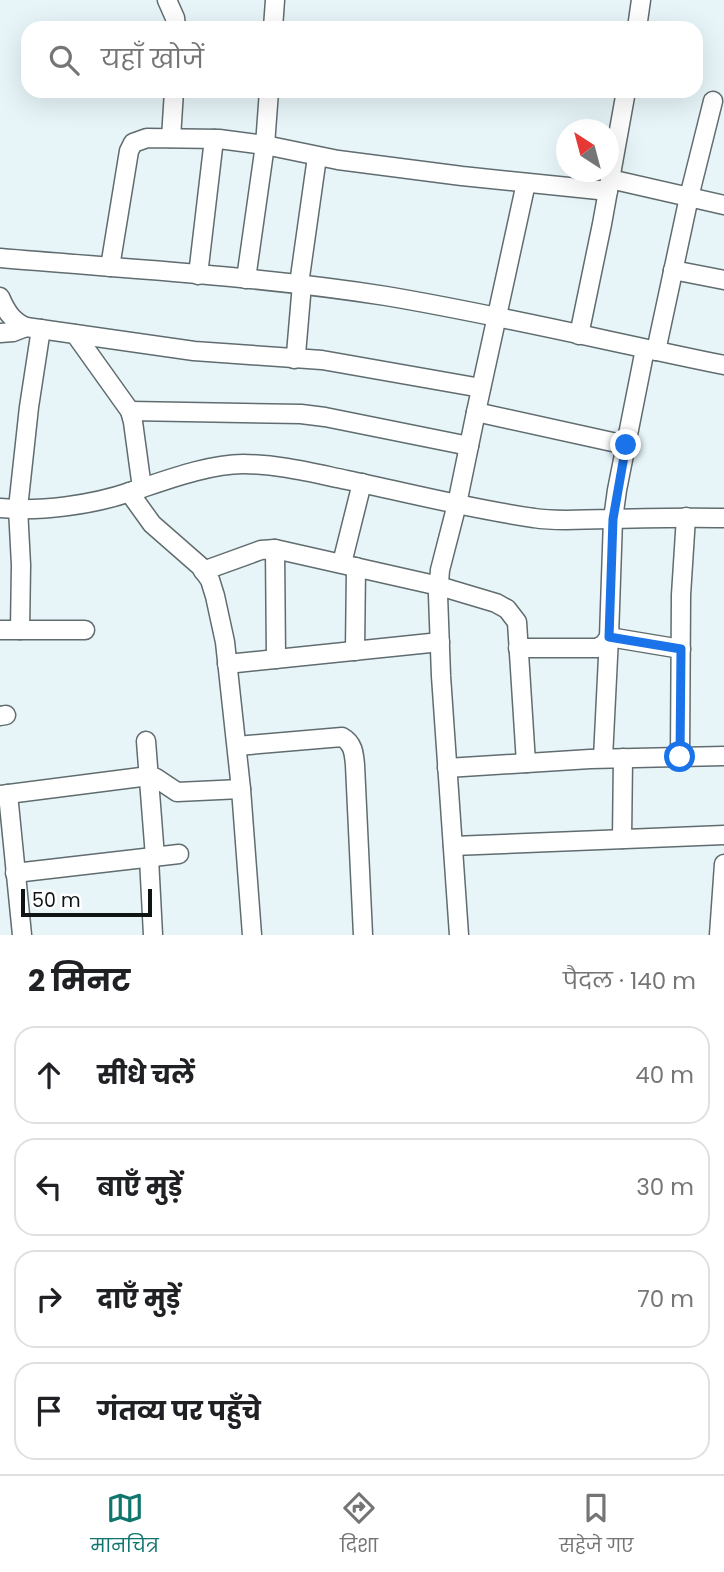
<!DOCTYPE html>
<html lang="hi">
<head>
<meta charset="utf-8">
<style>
  body { margin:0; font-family:Poppins,"Noto Sans Devanagari",sans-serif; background:#f2f2f2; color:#202124 }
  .compass { position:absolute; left:556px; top:119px; width:63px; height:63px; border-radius:50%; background:#fff; box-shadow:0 7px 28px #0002; rotate:324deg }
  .scale { position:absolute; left:21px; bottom:18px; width:131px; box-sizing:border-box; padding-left:7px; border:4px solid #0f1415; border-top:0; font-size:19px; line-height:24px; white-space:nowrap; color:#0f1415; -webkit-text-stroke:5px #fff; paint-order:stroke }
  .stop { position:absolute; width:21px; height:21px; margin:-16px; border:5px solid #1a73e8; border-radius:50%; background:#fff }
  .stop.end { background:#1a73e8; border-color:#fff; box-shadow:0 2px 7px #0008 }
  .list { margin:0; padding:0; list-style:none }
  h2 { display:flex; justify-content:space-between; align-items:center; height:91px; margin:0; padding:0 28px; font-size:30px }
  h2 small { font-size:23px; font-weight:400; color:#757577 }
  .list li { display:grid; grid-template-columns:46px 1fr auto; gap:21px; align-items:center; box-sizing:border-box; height:98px; margin:0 14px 14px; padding:0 14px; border:2px solid #e0e0e0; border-radius:21px }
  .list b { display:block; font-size:26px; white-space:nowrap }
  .list em { font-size:23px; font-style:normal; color:#757577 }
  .icon { flex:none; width:38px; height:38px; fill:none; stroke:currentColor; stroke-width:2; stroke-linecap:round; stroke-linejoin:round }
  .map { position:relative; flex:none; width:724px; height:935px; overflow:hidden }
  .search { position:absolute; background:#fff; box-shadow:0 7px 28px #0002; left:21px; right:21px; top:21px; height:77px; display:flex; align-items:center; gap:18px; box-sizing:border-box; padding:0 24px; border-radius:21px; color:#757577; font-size:26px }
  .sheet { height:539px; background:#fff }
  nav { display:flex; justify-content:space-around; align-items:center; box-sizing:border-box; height:98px; border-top:2px solid #e0e0e0; background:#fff; font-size:19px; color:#757577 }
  nav a { display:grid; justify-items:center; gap:4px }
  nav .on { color:#0f766e }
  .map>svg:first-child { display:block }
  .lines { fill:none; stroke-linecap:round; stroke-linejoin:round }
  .minor-casing { stroke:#606c6f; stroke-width:21 }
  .minor { stroke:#fff; stroke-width:18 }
  .route { stroke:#1a73e8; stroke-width:9 }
</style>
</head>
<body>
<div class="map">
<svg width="724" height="935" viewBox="0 0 724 935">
  <rect width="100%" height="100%" fill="#e7f5f8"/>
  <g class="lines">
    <defs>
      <g id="minor">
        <path d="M167,0l8,18 1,10"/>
        <path d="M273,28l2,-28"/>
        <path d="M637,28l4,-28"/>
        <path d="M171,138l3,-47"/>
        <path d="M610,179l114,26"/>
        <path d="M0,258c129,11 258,18 386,38 113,19 225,46 338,69"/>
        <path d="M110,267l19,-116 4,-8 14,-5 72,1 46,6 73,15 124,16 146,15"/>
        <path d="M673,270l51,10"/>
        <path d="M198,275l16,-136"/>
        <path d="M246,279l19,-134 4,-54"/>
        <path d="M299,284l18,-127"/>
        <path d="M0,297c6,14 12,24 26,30l168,24 128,9 159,28"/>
        <path d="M0,333l13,-1 13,-5"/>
        <path d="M75,334l55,77 3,11 9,66"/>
        <path d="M579,335l23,-111 24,-133"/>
        <path d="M656,351l33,-154 24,-96"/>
        <path d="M294,359l2,-5 6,-70"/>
        <path d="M130,411l171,3 24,3 144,29"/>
        <path d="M476,412l150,33"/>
        <path d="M129,492l23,32 48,42 10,14 5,16 10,46 16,147 11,146"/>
        <path d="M0,508c40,4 92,-3 130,-16 34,-11 78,-28 113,-28 35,0 70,9 104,16 62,13 124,29 187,38 24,4 49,1 74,1 39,-1 77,-2 116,-1"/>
        <path d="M275,549l1,110"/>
        <path d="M342,563l20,-80"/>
        <path d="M203,571l58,-21 14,-1 164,37 57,17 11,6 10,13 9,141"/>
        <path d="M0,630h85"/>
        <path d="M20,630l1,-65 -3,-57 11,-101 12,-78"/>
        <path d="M518,648h79l7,-4 5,-7 4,-118 4,-29 28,-141"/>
        <path d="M355,651l1,-84"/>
        <path d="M227,664l213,-22"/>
        <path d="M0,716l6,-1"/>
        <path d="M146,741l9,116"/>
        <path d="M237,746l105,-9c11,6 12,16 13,28l8,170"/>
        <path d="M680,757l1,-162 5,-78"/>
        <path d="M603,758l6,-121 72,12"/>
        <path d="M447,768l143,-9 134,-3"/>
        <path d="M8,794l14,141"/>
        <path d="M0,795l149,-19 7,2 21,14 64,-3"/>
        <path d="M622,839l1,-81"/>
        <path d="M453,846l271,-11"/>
        <path d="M149,858l4,77"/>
        <path d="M15,873l164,-19"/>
        <path d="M459,935l-18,-259 -3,-81 2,-25 17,-66 19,-92 50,-229"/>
        <path d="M719,935l5,-71"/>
      </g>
    </defs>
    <!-- minor casing -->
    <use href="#minor" class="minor-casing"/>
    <!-- minor -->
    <use href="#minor" class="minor"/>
  </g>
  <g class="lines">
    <!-- route -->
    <path class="route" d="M626,445l-13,74 -4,118 72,12 -1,108"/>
  </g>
</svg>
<svg class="compass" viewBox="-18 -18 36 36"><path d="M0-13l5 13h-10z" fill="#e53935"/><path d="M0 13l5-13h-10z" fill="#757577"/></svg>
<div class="scale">50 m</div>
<div class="stop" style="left:680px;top:757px"></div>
<div class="stop end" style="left:626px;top:445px"></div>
<div class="search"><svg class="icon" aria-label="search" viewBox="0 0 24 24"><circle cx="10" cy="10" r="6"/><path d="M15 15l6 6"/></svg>यहाँ खोजें</div>
</div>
<section class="sheet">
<h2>2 मिनट<small>पैदल · 140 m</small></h2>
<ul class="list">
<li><svg class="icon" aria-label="ahead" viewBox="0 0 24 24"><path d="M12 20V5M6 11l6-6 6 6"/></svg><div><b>सीधे चलें</b></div><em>40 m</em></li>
<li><svg class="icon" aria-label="left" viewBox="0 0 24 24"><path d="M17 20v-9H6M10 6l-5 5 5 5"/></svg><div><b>बाएँ मुड़ें</b></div><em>30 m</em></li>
<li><svg class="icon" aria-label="right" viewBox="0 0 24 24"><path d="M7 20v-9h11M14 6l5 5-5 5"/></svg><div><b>दाएँ मुड़ें</b></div><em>70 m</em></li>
<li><svg class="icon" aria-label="arrive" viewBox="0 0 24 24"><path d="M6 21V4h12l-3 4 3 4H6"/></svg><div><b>गंतव्य पर पहुँचे</b></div></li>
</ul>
</section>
<nav>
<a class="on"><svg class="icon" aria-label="map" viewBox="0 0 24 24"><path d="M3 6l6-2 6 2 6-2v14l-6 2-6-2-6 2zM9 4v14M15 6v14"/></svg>मानचित्र</a>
<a><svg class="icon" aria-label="directions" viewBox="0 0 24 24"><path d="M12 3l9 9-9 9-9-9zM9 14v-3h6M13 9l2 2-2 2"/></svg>दिशा</a>
<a><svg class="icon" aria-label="saved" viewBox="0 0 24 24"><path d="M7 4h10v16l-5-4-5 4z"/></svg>सहेजे गए</a>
</nav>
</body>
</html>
